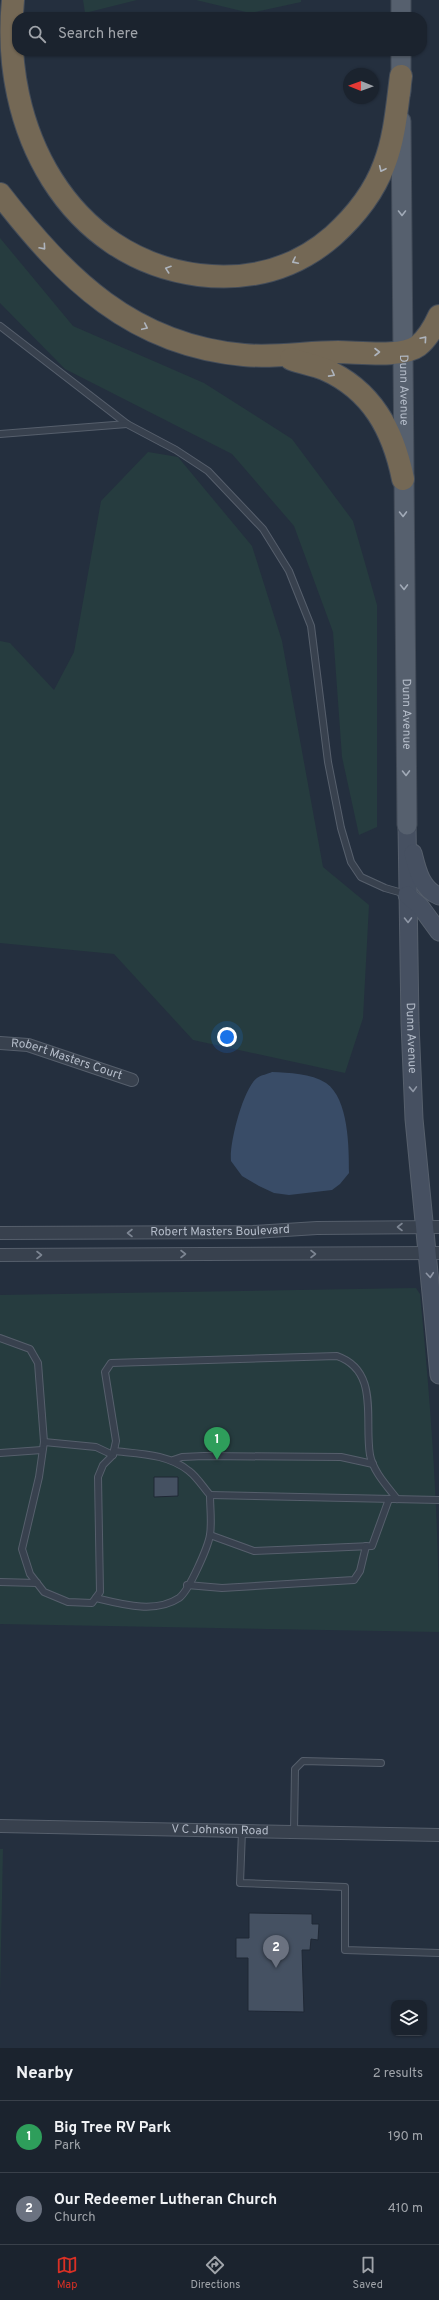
<!DOCTYPE html>
<html lang="en">
<head>
<meta charset="utf-8">
<style>
  body { margin:0; font-family:Overpass,sans-serif; background:#282f3a; color:#f1f3f6 }
  .controls { position:absolute; right:12px; bottom:12px; display:grid; overflow:hidden; border-radius:8px; box-shadow:0 1px 3px #0004 }
  .controls button { width:36px; height:36px; display:grid; place-items:center; padding:0; border:0; border-bottom:1px solid #39404a; background:#1b232e; color:#f1f3f6; font:20px sans-serif }
  .compass { position:absolute; left:343px; top:68px; width:36px; height:36px; border-radius:50%; background:#1b232e; box-shadow:0 1px 3px #0004; rotate:271deg }
  .you { position:absolute; left:227px; top:1037px; width:14px; height:14px; margin:-10px; border:3px solid #fff; border-radius:50%; background:#1a73e8; box-shadow:0 0 0 6px #1a73e833 }
  .badge { display:grid; place-items:center; width:26px; height:26px; border-radius:50%; background:#d93025; color:#fff; font-size:13px; font-weight:700 }
  .pin { position:absolute; translate:-50% -33px; filter:drop-shadow(0 1px 2px #0008) }
  .pin::after { content:''; position:absolute; top:21px; width:14px; height:12px; background:inherit; clip-path:polygon(0 0,100% 0,50% 100%) }
  .list { margin:0; padding:0; list-style:none }
  h2 { display:flex; justify-content:space-between; align-items:center; height:52px; margin:0; padding:0 16px; font-size:17px }
  h2 small { font-size:13px; font-weight:400; color:#a0a4aa }
  .list li { display:grid; grid-template-columns:26px 1fr auto; gap:12px; align-items:center; box-sizing:border-box; height:72px; padding:0 16px; border-top:1px solid #39404a }
  .list b { display:block; font-size:15px; white-space:nowrap }
  .list p { margin:0; font-size:13px; white-space:nowrap; color:#a0a4aa }
  .list em { font-size:13px; font-style:normal; color:#a0a4aa }
  .icon { flex:none; width:22px; height:22px; fill:none; stroke:currentColor; stroke-width:2; stroke-linecap:round; stroke-linejoin:round }
  .map { position:relative; flex:none; width:439px; height:2048px; overflow:hidden }
  .search { position:absolute; background:#1b232e; box-shadow:0 1px 3px #0004; left:12px; right:12px; top:12px; height:44px; display:flex; align-items:center; gap:10px; box-sizing:border-box; padding:0 14px; border-radius:16px; color:#a0a4aa; font-size:15px }
  .sheet { height:196px; background:#1b232e }
  nav { display:flex; justify-content:space-around; align-items:center; box-sizing:border-box; height:56px; border-top:1px solid #39404a; background:#1b232e; font-size:11px; color:#a0a4aa }
  nav a { display:grid; justify-items:center; gap:2px }
  nav .on { color:#d93025 }
  .map>svg:first-child { display:block }
  .green { fill:#263c3f }
  .water { fill:#394c67 }
  .building { fill:#455162; stroke:#1f2835 }
  .lines { fill:none; stroke-linecap:round; stroke-linejoin:round }
  .lane-casing { stroke:#565f6c; stroke-width:8 }
  .street-casing { stroke:#565f6c; stroke-width:14 }
  .secondary-casing { stroke:#565f6c; stroke-width:19 }
  .primary-casing { stroke:#414a57; stroke-width:21 }
  .highway-casing { stroke:#434c59; stroke-width:24 }
  .lane { stroke:#38414e; stroke-width:6 }
  .street { stroke:#38414e; stroke-width:12 }
  .secondary { stroke:#465061; stroke-width:17 }
  .primary { stroke:#56606e; stroke-width:19 }
  .highway { stroke:#746855; stroke-width:22 }
  .oneway { stroke:#aeb4bd }
  .oneway2 { stroke:#a1aab7 }
  .oneway3 { stroke:#8e96a5 }
  .oneway4 { stroke:#7c8592 }
  .labels { text-anchor:middle; dominant-baseline:central; stroke-width:3.5; stroke-linejoin:round; paint-order:stroke }
  .street-label { font-size:12px; fill:#b4bcc9; stroke:#1d2633 }
</style>
</head>
<body>
<div class="map">
<svg width="439" height="2048" viewBox="0 0 439 2048">
  <rect width="100%" height="100%" fill="#242f3e"/>
  <!-- green -->
  <g class="green">
    <path d="M83,0h54l-52,13z"/>
    <path d="M196,0h105v2l-51,11z"/>
    <path d="M0,238l73,88 131,57 88,56 61,82 24,84v222l-18,8 -17,-78 -9,-125 -39,-106 -62,-72 -167,-85 -65,-66z"/>
    <path d="M148,452l30,5 74,89 30,95 41,226 46,38 -6,113 -18,55 -152,-33 -79,-86 -114,-11v-302l10,2 44,47 20,-38 27,-151z"/>
    <path d="M416,1288l4,6c11,113 19,225 19,338l-439,-8v-329z"/>
    <path d="M0,1849h3l-3,146z"/>
  </g>
  <!-- water -->
  <path class="water" d="M272,1072c17,1 39,1 54,11 23,16 23,65 23,90l-9,11 -8,6 -43,5 -15,-2 -15,-7 -17,-10 -11,-15c-2,-17 12,-72 26,-83 4,-3 11,-4 15,-6z"/>
  <!-- building -->
  <g class="building">
    <path d="M154,1477h24v19l-24,1z"/>
    <path d="M249,1913l63,1v10h7l-1,16 -7,-1 -1,11h-8l2,62 -56,-1v-53h-12v-20h13z"/>
  </g>
  <g class="lines">
    <defs>
      <g id="lane">
        <path d="M0,326l127,98 49,26 32,21 55,58 26,42 22,55 17,136 13,66 10,34 10,15 24,11 21,6"/>
        <path d="M0,434l127,-10"/>
        <path d="M0,1338l30,11 8,14 6,79 -5,35 -17,72 8,25 14,18 24,10 24,1 8,-11 -2,-115 5,-12 10,-10 3,-14 -11,-69 6,-9 226,-7c43,15 27,64 33,99 3,16 17,31 27,44"/>
        <path d="M44,1442l52,5 17,8"/>
        <path d="M0,1453l42,-3"/>
        <path d="M173,1460l9,-3 22,-1 137,1 32,7"/>
        <path d="M210,1495l229,5"/>
        <path d="M210,1535l44,16 118,-5 17,-47"/>
        <path d="M0,1582l37,1"/>
        <path d="M187,1585l35,3 132,-8 6,-9 6,-25"/>
        <path d="M96,1598c25,6 59,16 83,0 10,-7 29,-51 31,-63 2,-13 0,-27 0,-40 -7,-8 -13,-18 -21,-24 -21,-17 -48,-17 -75,-20"/>
        <path d="M242,1831l-2,52 105,4v63l94,3"/>
        <path d="M294,1832l1,-63 8,-8 78,2"/>
      </g>
      <g id="street">
        <path id="s1" d="M0,1043l28,2 104,35"/>
        <path id="s2" d="M0,1233l253,-1 64,-4 122,-1"/>
        <path d="M0,1255l439,-2"/>
        <path id="s3" d="M0,1826l439,9"/>
      </g>
      <g id="secondary">
        <path id="s4" d="M407,825l3,198 4,96 25,256"/>
        <path d="M413,853c4,16 8,36 26,43"/>
        <path d="M407,895l13,11 19,26"/>
      </g>
      <g id="primary">
        <path d="M401,0v17"/>
        <path d="M401,51v41"/>
        <path id="s5" d="M401,121l6,704"/>
      </g>
      <g id="highway">
        <path d="M13,0c-13,129 55,258 186,275 50,6 96,-6 134,-39 21,-19 41,-44 51,-71 11,-28 13,-59 17,-89"/>
        <path d="M0,194c66,85 132,151 244,161 32,3 62,-3 94,-3 21,0 64,6 80,-6 10,-8 16,-19 21,-30"/>
        <path d="M291,359c11,4 22,6 33,10 48,21 69,61 79,110"/>
      </g>
    </defs>
    <!-- lane casing -->
    <use href="#lane" class="lane-casing"/>
    <!-- street casing -->
    <use href="#street" class="street-casing"/>
    <!-- secondary casing -->
    <use href="#secondary" class="secondary-casing"/>
    <!-- primary casing -->
    <use href="#primary" class="primary-casing"/>
    <!-- highway casing -->
    <use href="#highway" class="highway-casing"/>
    <!-- lane -->
    <use href="#lane" class="lane"/>
    <!-- street -->
    <use href="#street" class="street"/>
    <!-- secondary -->
    <use href="#secondary" class="secondary"/>
    <!-- primary -->
    <use href="#primary" class="primary"/>
    <!-- highway -->
    <use href="#highway" class="highway"/>
  </g>
  <!-- one-way arrows -->
  <defs><path id="oneway-chevron" d="M-2-3.5L2.5 0L-2 3.5" fill="none" stroke-width="1.6" stroke-linecap="round" stroke-linejoin="round"/></defs>
  <g class="oneway">
    <use href="#oneway-chevron" transform="translate(382 169) rotate(115)"/>
    <use href="#oneway-chevron" transform="translate(43 247) rotate(49)"/>
    <use href="#oneway-chevron" transform="translate(295 261) rotate(153)"/>
    <use href="#oneway-chevron" transform="translate(168 269) rotate(-161)"/>
    <use href="#oneway-chevron" transform="translate(145 327) rotate(25)"/>
    <use href="#oneway-chevron" transform="translate(424 339) rotate(-49)"/>
    <use href="#oneway-chevron" transform="translate(377 352)"/>
    <use href="#oneway-chevron" transform="translate(332 374) rotate(28)"/>
  </g>
  <g class="oneway2">
    <use href="#oneway-chevron" transform="translate(402 213) rotate(90)"/>
    <use href="#oneway-chevron" transform="translate(403 514) rotate(89)"/>
    <use href="#oneway-chevron" transform="translate(404 587) rotate(89)"/>
    <use href="#oneway-chevron" transform="translate(406 773) rotate(89)"/>
  </g>
  <g class="oneway3">
    <use href="#oneway-chevron" transform="translate(408 920) rotate(89)"/>
    <use href="#oneway-chevron" transform="translate(413 1089) rotate(88)"/>
    <use href="#oneway-chevron" transform="translate(430 1275) rotate(85)"/>
  </g>
  <g class="oneway4">
    <use href="#oneway-chevron" transform="translate(400 1227) rotate(180)"/>
    <use href="#oneway-chevron" transform="translate(130 1233) rotate(180)"/>
    <use href="#oneway-chevron" transform="translate(183 1254)"/>
    <use href="#oneway-chevron" transform="translate(313 1254)"/>
    <use href="#oneway-chevron" transform="translate(39 1255)"/>
  </g>
  <g class="labels">
    <!-- street labels -->
    <g class="street-label">
      <text stroke="none"><textPath href="#s5" startOffset="269">Dunn Avenue</textPath></text>
      <text stroke="none"><textPath href="#s5" startOffset="593">Dunn Avenue</textPath></text>
      <text stroke="none"><textPath href="#s4" startOffset="213">Dunn Avenue</textPath></text>
      <text stroke="none"><textPath href="#s1" startOffset="69">Robert Masters Court</textPath></text>
      <text stroke="none"><textPath href="#s2" startOffset="220">Robert Masters Boulevard</textPath></text>
      <text stroke="none"><textPath href="#s3" startOffset="220">V C Johnson Road</textPath></text>
    </g>
  </g>
</svg>
<div class="controls">
<button><svg class="icon" aria-label="layers" viewBox="0 0 24 24"><path d="M12 4l9 5-9 5-9-5zM3 14l9 5 9-5"/></svg></button>
</div>
<svg class="compass" viewBox="-18 -18 36 36"><path d="M0-13l5 13h-10z" fill="#e53935"/><path d="M0 13l5-13h-10z" fill="#a0a4aa"/></svg>
<div class="you"></div>
<div class="pin badge" style="left:217px;top:1460px;background:#2e9e5b">1</div>
<div class="pin badge" style="left:276px;top:1968px;background:#6b7280">2</div>
<div class="search"><svg class="icon" aria-label="search" viewBox="0 0 24 24"><circle cx="10" cy="10" r="6"/><path d="M15 15l6 6"/></svg>Search here</div>
</div>
<section class="sheet">
<h2>Nearby<small>2 results</small></h2>
<ul class="list">
<li><span class="badge" style="background:#2e9e5b">1</span><div><b>Big Tree RV Park</b><p>Park</p></div><em>190 m</em></li>
<li><span class="badge" style="background:#6b7280">2</span><div><b>Our Redeemer Lutheran Church</b><p>Church</p></div><em>410 m</em></li>
</ul>
</section>
<nav>
<a class="on"><svg class="icon" aria-label="map" viewBox="0 0 24 24"><path d="M3 6l6-2 6 2 6-2v14l-6 2-6-2-6 2zM9 4v14M15 6v14"/></svg>Map</a>
<a><svg class="icon" aria-label="directions" viewBox="0 0 24 24"><path d="M12 3l9 9-9 9-9-9zM9 14v-3h6M13 9l2 2-2 2"/></svg>Directions</a>
<a><svg class="icon" aria-label="saved" viewBox="0 0 24 24"><path d="M7 4h10v16l-5-4-5 4z"/></svg>Saved</a>
</nav>
</body>
</html>
